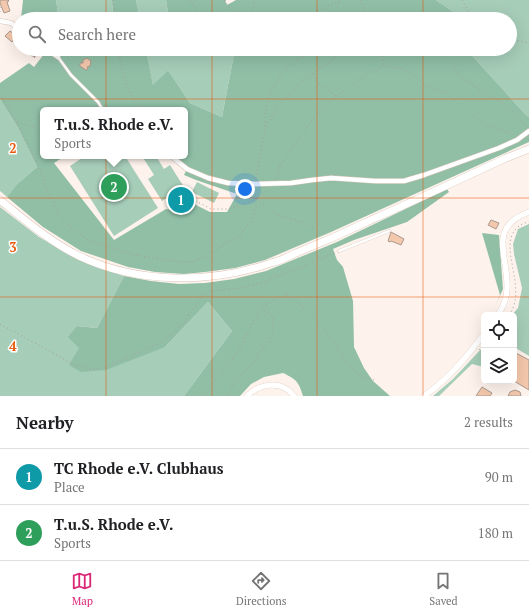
<!DOCTYPE html>
<html lang="en">
<head>
<meta charset="utf-8">
<style>
  body { margin:0; font-family:"PT Serif",serif; background:#f2f2f2; color:#202124 }
  .controls { position:absolute; right:12px; bottom:12px; display:grid; overflow:hidden; border-radius:6px; box-shadow:0 4px 16px #0002 }
  .controls button { width:36px; height:36px; display:grid; place-items:center; padding:0; border:0; border-bottom:1px solid #e0e0e0; background:#fff; color:#202124; font:20px sans-serif }
  .you { position:absolute; left:245px; top:189px; width:14px; height:14px; margin:-10px; border:3px solid #fff; border-radius:50%; background:#1a73e8; box-shadow:0 0 0 6px #1a73e833 }
  .badge { display:grid; place-items:center; width:26px; height:26px; border-radius:50%; background:#db2777; color:#fff; font-size:13px; font-weight:700 }
  .pin { position:absolute; translate:-50% -50%; border:2px solid #fff; box-shadow:0 1px 4px #0006 }
  .popup { position:absolute; left:40px; top:107px; width:148px; height:52px; box-sizing:border-box; display:grid; place-content:center; border-radius:6px; background:#fff; filter:drop-shadow(0 1px 3px #0005); font-size:13px; white-space:nowrap; color:#757577 }
  .popup b { font-size:15px; color:#202124 }
  .popup::after { content:''; position:absolute; left:50%; top:100%; margin-left:-8px; border:8px solid transparent; border-top-color:#fff }
  .list { margin:0; padding:0; list-style:none }
  h2 { display:flex; justify-content:space-between; align-items:center; height:52px; margin:0; padding:0 16px; font-size:17px }
  h2 small { font-size:13px; font-weight:400; color:#757577 }
  .list li { display:grid; grid-template-columns:26px 1fr auto; gap:12px; align-items:center; box-sizing:border-box; height:56px; padding:0 16px; border-top:1px solid #e0e0e0 }
  .list b { display:block; font-size:15px; white-space:nowrap }
  .list p { margin:0; font-size:13px; white-space:nowrap; color:#757577 }
  .list em { font-size:13px; font-style:normal; color:#757577 }
  .icon { flex:none; width:22px; height:22px; fill:none; stroke:currentColor; stroke-width:2; stroke-linecap:round; stroke-linejoin:round }
  .map { position:relative; flex:none; width:529px; height:396px; overflow:hidden }
  .search { position:absolute; background:#fff; box-shadow:0 4px 16px #0002; left:12px; right:12px; top:12px; height:44px; display:flex; align-items:center; gap:10px; box-sizing:border-box; padding:0 14px; border-radius:22px; color:#757577; font-size:15px }
  .sheet { height:164px; background:#fff }
  nav { display:flex; justify-content:space-around; align-items:center; box-sizing:border-box; height:56px; border-top:1px solid #e0e0e0; background:#fff; font-size:11px; color:#757577 }
  nav a { display:grid; justify-items:center; gap:2px }
  nav .on { color:#db2777 }
  .map>svg:first-child { display:block }
  .green { fill:#a6cdb8 }
  .forest { fill:#90bfa6; fill-rule:evenodd }
  .building { fill:#f3c8ac; stroke:#aa998e }
  .lines { fill:none; stroke-linecap:round; stroke-linejoin:round }
  .service-casing { stroke:#d6c4b8; stroke-width:3.5 }
  .minor-casing { stroke:#d6c4b8; stroke-width:5.5 }
  .tertiary-casing { stroke:#d6c4b8; stroke-width:6 }
  .primary-casing { stroke:#d6c4b8; stroke-width:8 }
  .path { stroke:#a79e98; stroke-width:1; stroke-dasharray:1 3; stroke-linecap:butt }
  .service { stroke:#fff; stroke-width:2.5 }
  .minor { stroke:#fff; stroke-width:4.5 }
  .tertiary { stroke:#fff; stroke-width:5.5 }
  .primary { stroke:#fff; stroke-width:7 }
  .grid { fill:none; stroke:#e8590c; stroke-width:1; stroke-opacity:0.55 }
  .grid-label { font-size:13px; text-anchor:middle; font-weight:bold; fill:#e8590c; stroke:#fff; stroke-width:3; stroke-linejoin:round; paint-order:stroke }
</style>
</head>
<body>
<div class="map">
<svg width="529" height="396" viewBox="0 0 529 396">
  <rect width="100%" height="100%" fill="#fef3ec"/>
  <!-- green -->
  <g class="green">
    <path d="M56,0h56l1,19h-54z"/>
    <path d="M136,0h30l3,19h-29z"/>
    <path d="M436,0h93v117l-3,-2 -58,-64 1,-2h41v-30h-46z"/>
    <path d="M146,49h89l-13,68 -32,-14 -22,-33 -15,16z"/>
    <path d="M0,99l18,29 19,39 -21,18 -9,12 -7,-6z"/>
    <path d="M85,156h40l33,52 -44,28 -44,-70z"/>
    <path d="M142,156h14l8,13 6,-4 14,22 -22,14 -14,-22 6,-4z"/>
    <path d="M197,182l22,11 -5,10 -22,-11z"/>
    <path d="M0,207l39,30 40,23 45,16 -27,52 -20,-2 -8,11 11,11 85,-1 43,-45 24,29 -48,65h-184z"/>
    <path d="M529,224v132l-15,-9v-32h-2l6,-7 4,-20 -8,-34 -1,-10 5,-15z"/>
    <path d="M484,346v21l-12,-3 -33,32h-6l20,-17z"/>
  </g>
  <!-- forest -->
  <g class="forest">
    <path d="M23,0h33l3,19h-38z"/>
    <path d="M112,0h24l4,19h-27z"/>
    <path d="M166,0h59l2,5 9,-5h200l28,19h-295z"/>
    <path d="M48,49h15l1,7 28,-7h54l7,36 15,-15 22,33 32,14 13,-68h234l-1,2 58,64 3,2v25l-198,90 -66,28 -30,8 -30,4 -21,2 -29,-2 -27,-5 -47,-16 -38,-24 -36,-30 9,-12 21,-18 -19,-39 -18,-29v-16l29,-20 5,4zM43,110h142v46h-10l13,11 -4,8 12,5 41,14 -10,18h-17l-22,-11 -6,11 -16,-3 -52,31 -60,-77 11,-7h-22z"/>
    <path d="M447,189l2,3 -42,30 -53,18 -21,9 4,11 6,7 10,34 1,46 10,21 9,13 17,15h-87c-4,-14 -7,-17 -20,-23l-19,4 -13,7 -11,12h-56l48,-65 -24,-29 -43,45 -59,23 -25,2 -12,-7 10,-17 -11,-11 9,-11 20,2 27,-52 27,5 28,3 26,-1 29,-4 32,-8 71,-29z"/>
    <path d="M482,233l17,2 4,54 -8,18 5,-12z"/>
  </g>
  <!-- building -->
  <g class="building">
    <path d="M0,0h8l1,1 -2,1 3,9 -6,2 -4,-10z"/>
    <path d="M10,31l7,5 -5,6 -7,-6z"/>
    <path d="M29,49h5l4,3 -4,6 1,-1 -2,-1h-1l-3,-2 1,-2 -2,-2z"/>
    <path d="M87,58l4,3 -1,5 -3,1 1,2 -2,1 -6,-4v-3h3v-3z"/>
    <path d="M183,194l3,5 -10,6 -1,-2 2,-1 -1,-3z"/>
    <path d="M491,220l8,3 -3,6 -8,-4z"/>
    <path d="M391,232l13,7 -3,6 -10,-4 -1,1 -2,-1z"/>
    <path d="M514,352l15,8v30l-15,-9z"/>
    <path d="M482,387l10,6 -2,3h-14z"/>
    <path d="M515,390l5,2 1,4h-13l2,-4z"/>
  </g>
  <g class="lines">
    <defs>
      <g id="service">
        <path d="M58,57l13,18 27,27 5,8"/>
        <path d="M339,251l50,-20"/>
      </g>
      <g id="minor">
        <path d="M0,21l11,2 8,6"/>
        <path d="M46,49l12,8"/>
        <path d="M171,156l16,13 21,9 20,5 28,1 35,-1 21,-3 19,-2 44,3h29l20,-6 75,-27 18,-8 12,-9"/>
      </g>
      <g id="tertiary">
        <path d="M498,315c5,-8 9,-17 9,-26 2,-31 -21,-62 22,-77"/>
        <path d="M247,396c13,-13 35,-16 47,0"/>
        <path d="M424,396c23,-16 43,-39 60,-62"/>
      </g>
      <path id="primary" d="M0,200c25,20 50,42 79,56 59,28 131,28 192,7 9,-2 17,-6 25,-10 25,-10 50,-21 75,-33 45,-20 90,-41 135,-62l23,-9"/>
    </defs>
    <!-- service casing -->
    <use href="#service" class="service-casing"/>
    <!-- minor casing -->
    <use href="#minor" class="minor-casing"/>
    <!-- tertiary casing -->
    <use href="#tertiary" class="tertiary-casing"/>
    <!-- primary casing -->
    <use href="#primary" class="primary-casing"/>
    <!-- path -->
    <g class="path">
      <path d="M113,0l3,19"/>
      <path d="M190,0l6,9 1,10"/>
      <path d="M225,0c5,14 15,13 28,13"/>
      <path d="M361,0l6,19"/>
      <path d="M462,0l7,12 6,7"/>
      <path d="M0,7v8"/>
      <path d="M251,19l4,-19"/>
      <path d="M303,19l38,-19"/>
      <path d="M333,19l6,-17"/>
      <path d="M369,19c9,-3 16,-4 25,0"/>
      <path d="M510,39l19,4"/>
      <path d="M118,49l6,29 14,32"/>
      <path d="M378,49c4,5 5,10 6,16"/>
      <path d="M435,49c13,10 22,25 36,35 11,9 25,14 37,23 7,5 13,14 19,20"/>
      <path d="M312,74l6,9 7,4 11,9"/>
      <path d="M0,94l16,28 23,44 8,25 12,24 14,14 17,12 45,14 23,4 24,3h12l14,-7 21,-13 12,-8 9,-12 6,-14v-18"/>
      <path d="M17,122l26,8"/>
      <path d="M265,126c0,-8 0,-15 2,-22 2,-12 14,-32 24,-40 7,-6 17,-8 23,-15"/>
      <path d="M256,178l9,-50 16,-27 21,-20 30,-20 10,-12"/>
      <path d="M276,179l4,-13 34,-49 28,-25 26,-18 16,-8 16,2 13,7 11,9 21,9 42,33 25,8 2,3"/>
      <path d="M192,199l19,10h16l15,-4 14,-6 13,-10"/>
      <path d="M257,199l20,16 27,7 9,7"/>
      <path d="M509,315c20,-27 -13,-70 9,-88 3,-3 7,-4 11,-5"/>
      <path d="M0,324l73,40 12,4 10,1 10,-2 23,-9 29,-14 16,-10 11,-12 19,-27 7,-4 29,-3 25,-6 71,-29"/>
      <path d="M479,350l5,-5"/>
      <path d="M202,396l29,-34 11,-17 6,-13 12,-23 17,-11 11,-3 24,19 44,60 18,6"/>
      <path d="M227,396l7,-12 19,-22 17,-23 3,-8v-13l-6,-6 -6,-3"/>
    </g>
    <!-- service -->
    <use href="#service" class="service"/>
    <!-- minor -->
    <use href="#minor" class="minor"/>
    <!-- tertiary -->
    <use href="#tertiary" class="tertiary"/>
    <!-- primary -->
    <use href="#primary" class="primary"/>
  </g>
  <!-- grid -->
  <path class="grid" d="M106,0v19M212,0v19M317,0v19M423,0v19M106,49v347M212,49v347M317,49v347M423,49v347M0,99h529M0,198h529M0,297h529"/>
  <g class="grid-label">
    <text x="13" y="153">2</text>
    <text x="13" y="252">3</text>
    <text x="13" y="351">4</text>
  </g>
</svg>
<div class="controls">
<button><svg class="icon" aria-label="locate" viewBox="0 0 24 24"><circle cx="12" cy="12" r="6"/><path d="M12 2v4M12 18v4M2 12h4M18 12h4"/></svg></button>
<button><svg class="icon" aria-label="layers" viewBox="0 0 24 24"><path d="M12 4l9 5-9 5-9-5zM3 14l9 5 9-5"/></svg></button>
</div>
<div class="you"></div>
<div class="pin badge" style="left:181px;top:200px;background:#0f9aa8">1</div>
<div class="pin badge" style="left:114px;top:187px;background:#2e9e5b">2</div>
<div class="popup"><b>T.u.S. Rhode e.V.</b>Sports</div>
<div class="search"><svg class="icon" aria-label="search" viewBox="0 0 24 24"><circle cx="10" cy="10" r="6"/><path d="M15 15l6 6"/></svg>Search here</div>
</div>
<section class="sheet">
<h2>Nearby<small>2 results</small></h2>
<ul class="list">
<li><span class="badge" style="background:#0f9aa8">1</span><div><b>TC Rhode e.V. Clubhaus</b><p>Place</p></div><em>90 m</em></li>
<li><span class="badge" style="background:#2e9e5b">2</span><div><b>T.u.S. Rhode e.V.</b><p>Sports</p></div><em>180 m</em></li>
</ul>
</section>
<nav>
<a class="on"><svg class="icon" aria-label="map" viewBox="0 0 24 24"><path d="M3 6l6-2 6 2 6-2v14l-6 2-6-2-6 2zM9 4v14M15 6v14"/></svg>Map</a>
<a><svg class="icon" aria-label="directions" viewBox="0 0 24 24"><path d="M12 3l9 9-9 9-9-9zM9 14v-3h6M13 9l2 2-2 2"/></svg>Directions</a>
<a><svg class="icon" aria-label="saved" viewBox="0 0 24 24"><path d="M7 4h10v16l-5-4-5 4z"/></svg>Saved</a>
</nav>
</body>
</html>
